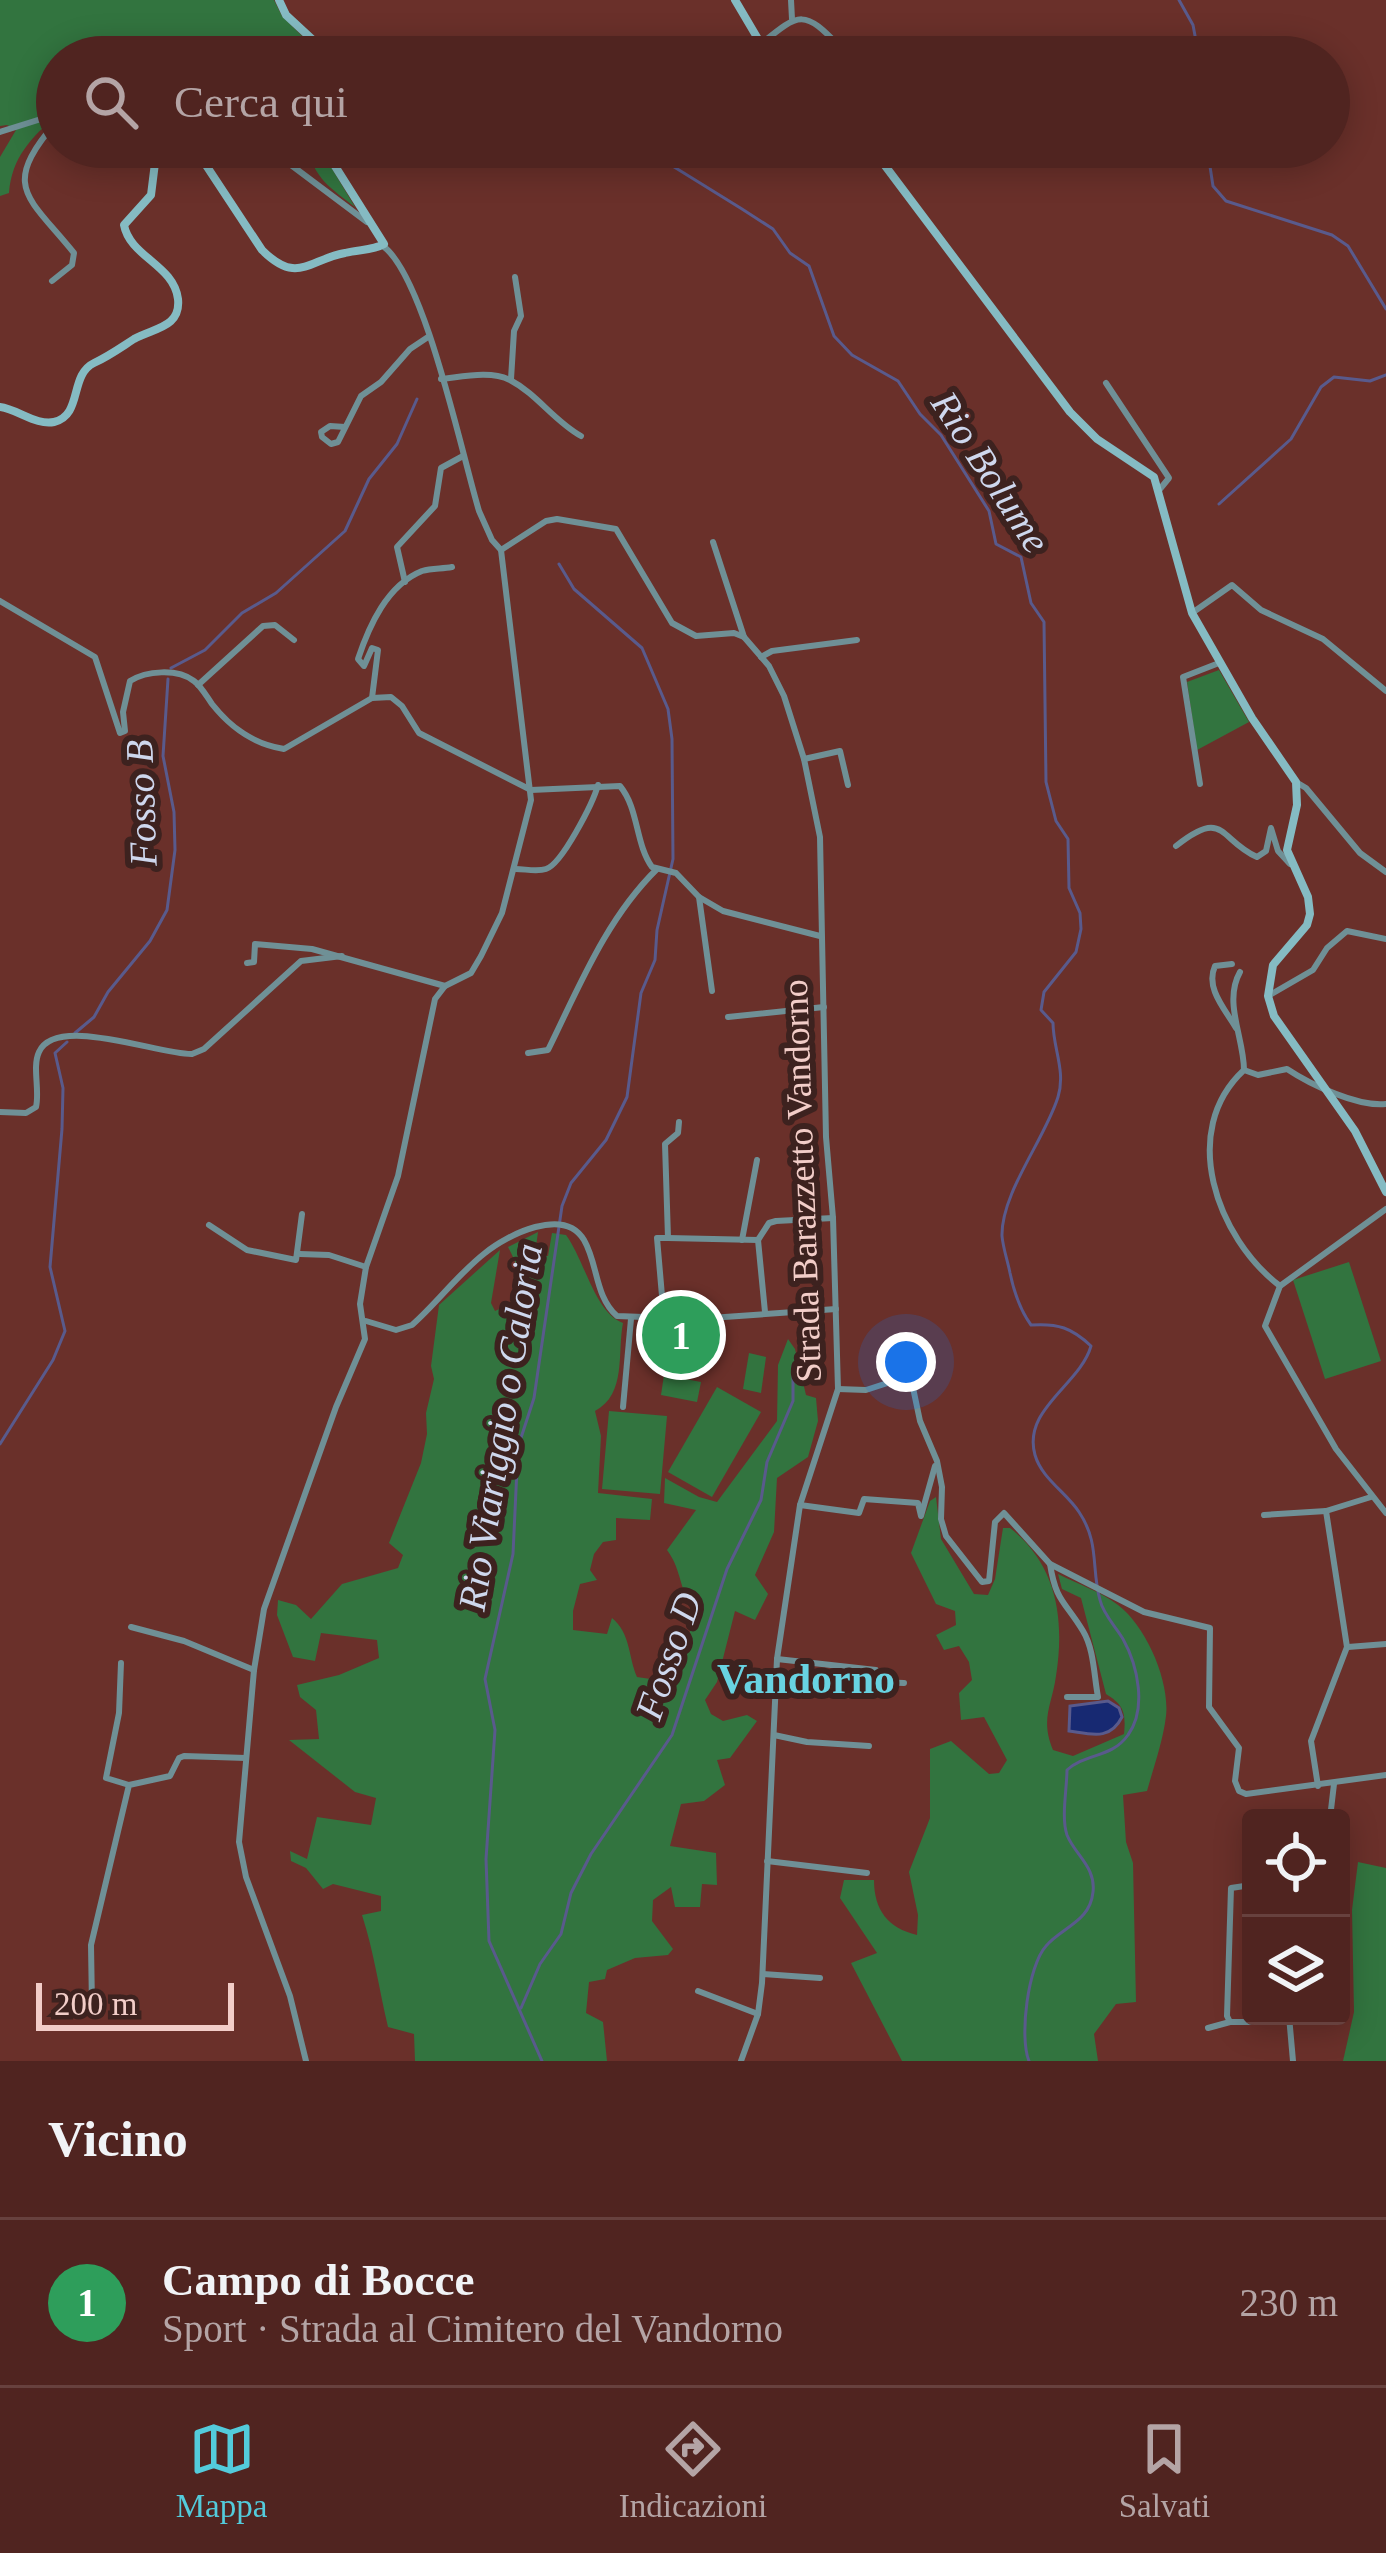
<!DOCTYPE html>
<html lang="it">
<head>
<meta charset="utf-8">
<style>
  body { margin:0; font-family:Georgia,serif; background:#562c29; color:#f1f3f6 }
  .controls { position:absolute; right:36px; bottom:36px; display:grid; overflow:hidden; border-radius:12px; box-shadow:0 6px 30px #0003 }
  .controls button { width:108px; height:108px; display:grid; place-items:center; padding:0; border:0; border-bottom:3px solid #67413e; background:#502420; color:#f1f3f6; font:60px sans-serif }
  .scale { position:absolute; left:36px; bottom:30px; width:198px; box-sizing:border-box; padding-left:12px; border:6px solid #f2cdc8; border-top:0; font-size:33px; line-height:42px; white-space:nowrap; color:#f2cdc8; -webkit-text-stroke:9px #3d221f; paint-order:stroke }
  .you { position:absolute; left:906px; top:1362px; width:42px; height:42px; margin:-30px; border:9px solid #fff; border-radius:50%; background:#1a73e8; box-shadow:0 0 0 18px #1a73e833 }
  .badge { display:grid; place-items:center; width:78px; height:78px; border-radius:50%; background:#53cbdb; color:#fff; font-size:39px; font-weight:700 }
  .pin { position:absolute; translate:-50% -50%; border:6px solid #fff; box-shadow:0 3px 12px #0006 }
  .list { margin:0; padding:0; list-style:none }
  h2 { display:flex; justify-content:space-between; align-items:center; height:156px; margin:0; padding:0 48px; font-size:51px }
  h2 small { font-size:39px; font-weight:400; color:#b4a4a5 }
  .list li { display:grid; grid-template-columns:78px 1fr auto; gap:36px; align-items:center; box-sizing:border-box; height:168px; padding:0 48px; border-top:3px solid #67413e }
  .list b { display:block; font-size:45px; white-space:nowrap }
  .list p { margin:0; font-size:39px; white-space:nowrap; color:#b4a4a5 }
  .list em { font-size:39px; font-style:normal; color:#b4a4a5 }
  .icon { flex:none; width:66px; height:66px; fill:none; stroke:currentColor; stroke-width:2; stroke-linecap:round; stroke-linejoin:round }
  .map { position:relative; flex:none; width:1386px; height:2061px; overflow:hidden }
  .search { position:absolute; background:#502420; box-shadow:0 6px 30px #0003; left:36px; right:36px; top:36px; height:132px; display:flex; align-items:center; gap:30px; box-sizing:border-box; padding:0 42px; border-radius:66px; color:#b4a4a5; font-size:45px }
  .sheet { height:324px; background:#502420 }
  nav { display:flex; justify-content:space-around; align-items:center; box-sizing:border-box; height:168px; border-top:3px solid #67413e; background:#502420; font-size:33px; color:#b4a4a5 }
  nav a { display:grid; justify-items:center; gap:6px }
  nav .on { color:#53cbdb }
  .map>svg:first-child { display:block }
  .green { fill:#32743f }
  .water { fill:#172972; stroke:#595a8c; stroke-width:3 }
  .lines { fill:none; stroke-linecap:round; stroke-linejoin:round }
  .stream { stroke:#595a8c; stroke-width:3 }
  .street { stroke:#6f9096; stroke-width:6 }
  .secondary { stroke:#85bbc3; stroke-width:8 }
  .labels { text-anchor:middle; dominant-baseline:central; stroke-width:12; stroke-linejoin:round; paint-order:stroke }
  .street-label { font-size:36px; fill:#f2cdc8; stroke:#3d221f }
  .water-label { font-size:39px; font-style:italic; fill:#ced7ed; stroke:#3d221f }
  .quarter-label { font-size:42px; font-weight:bold; fill:#68d3e2; stroke:#3d221f }
</style>
</head>
<body>
<div class="map">
<svg width="1386" height="2061" viewBox="0 0 1386 2061">
  <rect width="100%" height="100%" fill="#6a302a"/>
  <!-- green -->
  <g class="green">
    <path d="M0,0h274l8,16 22,22 -4,4c-22,1 -38,-4 -55,15h-188v58c-26,23 -45,42 -48,78l-9,3v-39l16,-27 -9,-5 -7,1z"/>
    <path d="M308,147h11l36,60c-23,-18 -42,-29 -47,-60z"/>
    <path d="M1219,670l30,52 -52,28 -10,-68z"/>
    <path d="M538,1232l-3,22 13,2 4,-23 14,2c19,26 29,78 57,88 -6,30 4,71 -28,88l6,25 -3,57 54,6 -2,21 -34,-2v22l-13,2 -9,12 -4,16 7,10 -17,4 -7,27v19l34,4 5,-16c19,16 16,38 25,59l34,5 26,-69c-19,-21 -14,-42 -30,-63l29,-40 -32,-7 1,-25 34,19 18,5 60,-81 1,-56 10,-26 7,10 11,46 10,3 2,23 -10,36 -31,21 -3,54 -19,43 13,19 -13,26 -20,-9 -18,71 -12,18 6,14 12,7 24,-6 10,6 -27,37 -13,2 8,25 -21,16 -23,3 -11,42 46,7 1,32 -15,-1 -2,23h-25l-4,-20 -18,13 -1,21 21,28 -5,6 -33,3 -28,12 -2,9 -16,3 -3,31 17,9 4,39h-192l-1,-27 -26,-7c-9,-38 -14,-75 -26,-112l19,-4v-15l-48,-12 -10,5 -17,-21 -15,-7 -1,-10 17,8 10,-42 54,8 5,-27 -21,-6 -66,-52 30,-1 -3,-29 -16,-13 -3,-12 42,-10 40,-17 -2,-18 -56,-7 -6,28 -22,-4 -16,-42 1,-15 18,5 15,14 31,-35 56,-16 5,-13 -14,-12 32,-80 6,-29 -1,-21 8,-34 -3,-13 8,-61 61,-55 -9,53 4,8 19,-9c8,-21 5,-35 -6,-55z"/>
    <path d="M1349,1262l32,99 -56,18 -32,-99z"/>
    <path d="M749,1353l17,4 -5,36 -18,-4z"/>
    <path d="M664,1375l37,7 -4,20 -36,-7z"/>
    <path d="M717,1387l44,25 -49,85 -44,-25z"/>
    <path d="M609,1411l58,5 -7,78 -58,-5z"/>
    <path d="M936,1497l5,42 33,55 14,1 7,-16 8,-51h7c47,37 55,91 46,148 -4,29 -16,43 -3,74l20,6 51,-22c2,-21 0,-29 -18,-40l-25,-96 -19,-9 -4,-15c20,10 43,18 60,31 28,21 52,76 48,111 -3,25 -12,50 -19,75l-24,4 3,47 7,21 3,139 -20,2 -22,30 4,27h-196l-51,-98 26,-10 -37,-55 4,-18h30c0,30 14,48 43,55l1,-20 -9,-43 21,-54v-69l21,-8 38,33 10,-1 8,-13 -23,-43 -23,3 -2,-27 13,-13 -3,-18 -10,-16 -15,4 -8,-15 20,-10 -1,-14 -19,-7 -25,-51 19,-52z"/>
    <path d="M1358,1862l28,6v193h-43l11,-49 -2,-102z"/>
  </g>
  <!-- water -->
  <path class="water" d="M1108,1701l11,7 3,9c-12,24 -31,17 -53,14l1,-25z"/>
  <g class="lines">
    <!-- stream -->
    <g class="stream">
      <path d="M1179,0l14,25 6,32"/>
      <path d="M624,147l9,6 25,4 84,52 31,20 17,24 19,13 25,70 18,19 46,26 22,33 21,21 48,76 7,33 25,13 10,46 13,19 2,160 10,39 12,18 1,49 11,25 1,16 -5,23 -32,40 -3,18 12,13c0,25 13,48 5,74 -13,42 -57,96 -56,139 1,12 6,26 8,37 4,19 10,37 21,52 27,-2 41,3 60,21 -11,39 -69,63 -56,109 7,24 31,37 44,57 21,31 12,57 21,88 3,14 16,27 23,39 15,27 24,70 5,96 -16,23 -42,18 -61,35 0,18 -6,48 0,65 8,20 29,32 26,57 -3,30 -31,35 -47,54 -18,20 -27,91 -17,115"/>
      <path d="M1207,147l6,39 13,15 106,34 16,11 38,63"/>
      <path d="M1219,504l72,-65 30,-52 13,-10 36,4 16,-6"/>
      <path d="M171,668l34,-18 37,-37 34,-20 69,-62 24,-52 28,-35 20,-45"/>
      <path d="M75,1033l19,-16 14,-25 42,-51 17,-31 8,-60 -1,-38 -11,-56 5,-77"/>
      <path d="M0,1444l53,-84 12,-29 -15,-64 12,-138 1,-41 -8,-35 12,-11"/>
      <path d="M521,2008l19,-44 21,-30 10,-41 20,-39 81,-119 55,-166 34,-69 6,-38 26,-61v-35"/>
      <path d="M542,2061l-53,-120 -3,-82 9,-129 -10,-51 28,-125 5,-107 16,-49 28,-192 9,-23 35,-43 21,-43 14,-104 14,-33 2,-30 16,-71 -1,-120 -4,-30 -26,-61 -68,-59 -15,-25"/>
    </g>
    <!-- street -->
    <g class="street">
      <path d="M791,0l1,19"/>
      <path d="M761,44c39,-32 43,-35 80,4"/>
      <path d="M0,132l57,-18"/>
      <path d="M267,147l100,75"/>
      <path d="M52,281l20,-16 2,-12c-47,-58 -74,-66 -17,-132"/>
      <path d="M441,379c20,-2 50,-9 69,1 27,14 44,41 71,56"/>
      <path d="M511,379l3,-48 7,-15 -6,-39"/>
      <path d="M1106,383l63,95 -9,11"/>
      <path d="M345,427l-15,-1 -9,6 1,5 9,7 7,-2 23,-46 20,-14 29,-33 18,-12"/>
      <path d="M713,542l31,95"/>
      <path d="M501,550l45,-29 11,-2 59,10 56,94 24,13 38,-3 10,4 25,29 15,30 20,63 16,78 6,300 7,81 5,171 -38,116 -23,154 -15,324 -4,31 -17,47"/>
      <path d="M405,582l-8,-35 38,-41 6,-38 22,-12"/>
      <path d="M0,601l95,56 25,76 5,-2 -2,-19 7,-31c16,-10 47,-13 64,0 7,5 13,16 18,23 19,24 41,40 72,45l88,-51 19,-1 11,9 17,27 112,57 89,-4c19,23 15,57 32,81l24,6 23,24 24,14 97,25"/>
      <path d="M1192,613l40,-28 29,25 62,29 63,52"/>
      <path d="M761,657l11,-6 85,-11"/>
      <path d="M198,685l65,-59 12,-1 19,15"/>
      <path d="M372,698l6,-48 -6,-2 -8,18 -6,-7c11,-33 29,-74 64,-88 10,-3 20,-2 30,-4"/>
      <path d="M804,759l36,-8 8,34"/>
      <path d="M1296,782l10,6 54,65 26,19"/>
      <path d="M1200,784l-17,-107 36,-14"/>
      <path d="M1176,846c49,-39 43,-6 81,11l9,-6 5,-23 7,23 12,13"/>
      <path d="M516,869c9,0 21,3 30,0 16,-5 47,-66 52,-84"/>
      <path d="M699,897l13,94"/>
      <path d="M247,963l7,-1 1,-18 57,5 133,37"/>
      <path d="M1232,964l-17,2c-10,22 10,43 21,62"/>
      <path d="M1240,972c-17,30 4,66 4,98"/>
      <path d="M1268,996l45,-26 14,-22 20,-17 39,8"/>
      <path d="M728,1017l96,-10"/>
      <path d="M528,1053l20,-3c31,-63 58,-131 109,-181"/>
      <path d="M0,1112l26,1 10,-6c4,-17 -4,-40 3,-55 17,-38 121,3 153,2l12,-5 97,-88 41,-5"/>
      <path d="M1386,1209l-106,77 -15,40 71,123 50,64"/>
      <path d="M209,1225l38,25 49,10 6,-46"/>
      <path d="M668,1238l90,2 11,-17 7,-2 57,-3"/>
      <path d="M742,1240l15,-80"/>
      <path d="M758,1240l7,72"/>
      <path d="M300,1254l29,1 37,12"/>
      <path d="M1280,1286c-63,-48 -102,-155 -36,-216l14,5 29,-6c24,16 71,38 99,35"/>
      <path d="M664,1319l-7,-81h11l-3,-94 13,-11 1,-11"/>
      <path d="M366,1321l30,9 16,-5c25,-22 46,-51 73,-72 22,-18 79,-47 99,-13 14,24 11,57 33,76l79,3 140,-10"/>
      <path d="M838,1389l28,1 40,-13 6,6 8,38 17,40 5,26 -1,32 5,17 36,46 7,-1 6,-59 9,-9 46,51 94,48 66,16 -1,79 30,41 -4,33 4,10 7,3 140,-19"/>
      <path d="M623,1407l8,-88"/>
      <path d="M800,1505l59,8 5,-14 54,4 3,13 14,-50"/>
      <path d="M1264,1515l62,-4 45,-14"/>
      <path d="M1050,1564c6,38 15,37 33,67 11,18 11,45 15,66h-31"/>
      <path d="M131,1627l53,14 70,29"/>
      <path d="M1348,1647l38,-3"/>
      <path d="M777,1659l99,11 4,12 24,1"/>
      <path d="M121,1663l-2,50 -13,65 23,7"/>
      <path d="M774,1735l33,7 62,4"/>
      <path d="M1318,1786l-7,-45 36,-94 -21,-136"/>
      <path d="M1330,1818l4,-34"/>
      <path d="M767,1861l100,12"/>
      <path d="M1251,1885l-20,3 -4,128 3,6h43l11,-6"/>
      <path d="M763,1974l57,4"/>
      <path d="M698,1991l60,23"/>
      <path d="M92,2006l-1,-61 38,-160 41,-9 9,-18 5,-2 62,2"/>
      <path d="M1289,2016l4,45"/>
      <path d="M1208,2028l22,-6"/>
      <path d="M306,2061l-16,-65 -44,-119 -7,-35 15,-172 10,-61 72,-202 29,-68 -5,-35 6,-37 32,-91 37,-177 10,-13 26,-13 10,-17 21,-43 29,-113 -30,-250 -9,-10 -13,-29c-17,-56 -54,-234 -96,-265"/>
    </g>
    <!-- secondary -->
    <g class="secondary">
      <path d="M279,0l7,15 27,25v17"/>
      <path d="M735,0l26,44 13,13"/>
      <path d="M194,147l68,103c35,35 46,10 83,3 14,-4 27,-2 39,-9l-61,-97"/>
      <path d="M871,147l199,265 27,27 57,38 38,136 60,105 44,64 1,23 -10,45 21,47 2,17 -3,11 -34,40 -5,31 6,20 81,115 31,61"/>
      <path d="M0,407c17,2 37,19 54,15 29,-7 15,-47 40,-59 15,-7 26,-15 40,-24 19,-11 47,-11 44,-40 -4,-34 -48,-42 -54,-74l27,-30 6,-48"/>
    </g>
  </g>
  <g class="labels">
    <!-- street labels -->
    <g class="street-label">
      <text transform="translate(802 1181) rotate(-92)">Strada Barazzetto Vandorno</text>
    </g>
    <!-- water labels -->
    <g class="water-label">
      <text transform="translate(991 472) rotate(57)">Rio Bolume</text>
      <text transform="translate(141 803) rotate(-92)">Fosso B</text>
      <text transform="translate(500 1427) rotate(-81)">Rio Viariggio o Caloria</text>
      <text transform="translate(668 1656) rotate(-71)">Fosso D</text>
    </g>
    <!-- quarter labels -->
    <g class="quarter-label">
      <text x="806" y="1679">Vandorno</text>
    </g>
  </g>
</svg>
<div class="controls">
<button><svg class="icon" aria-label="locate" viewBox="0 0 24 24"><circle cx="12" cy="12" r="6"/><path d="M12 2v4M12 18v4M2 12h4M18 12h4"/></svg></button>
<button><svg class="icon" aria-label="layers" viewBox="0 0 24 24"><path d="M12 4l9 5-9 5-9-5zM3 14l9 5 9-5"/></svg></button>
</div>
<div class="scale">200 m</div>
<div class="you"></div>
<div class="pin badge" style="left:681px;top:1335px;background:#2e9e5b">1</div>
<div class="search"><svg class="icon" aria-label="search" viewBox="0 0 24 24"><circle cx="10" cy="10" r="6"/><path d="M15 15l6 6"/></svg>Cerca qui</div>
</div>
<section class="sheet">
<h2>Vicino<small></small></h2>
<ul class="list">
<li><span class="badge" style="background:#2e9e5b">1</span><div><b>Campo di Bocce</b><p>Sport · Strada al Cimitero del Vandorno</p></div><em>230 m</em></li>
</ul>
</section>
<nav>
<a class="on"><svg class="icon" aria-label="map" viewBox="0 0 24 24"><path d="M3 6l6-2 6 2 6-2v14l-6 2-6-2-6 2zM9 4v14M15 6v14"/></svg>Mappa</a>
<a><svg class="icon" aria-label="directions" viewBox="0 0 24 24"><path d="M12 3l9 9-9 9-9-9zM9 14v-3h6M13 9l2 2-2 2"/></svg>Indicazioni</a>
<a><svg class="icon" aria-label="saved" viewBox="0 0 24 24"><path d="M7 4h10v16l-5-4-5 4z"/></svg>Salvati</a>
</nav>
</body>
</html>
